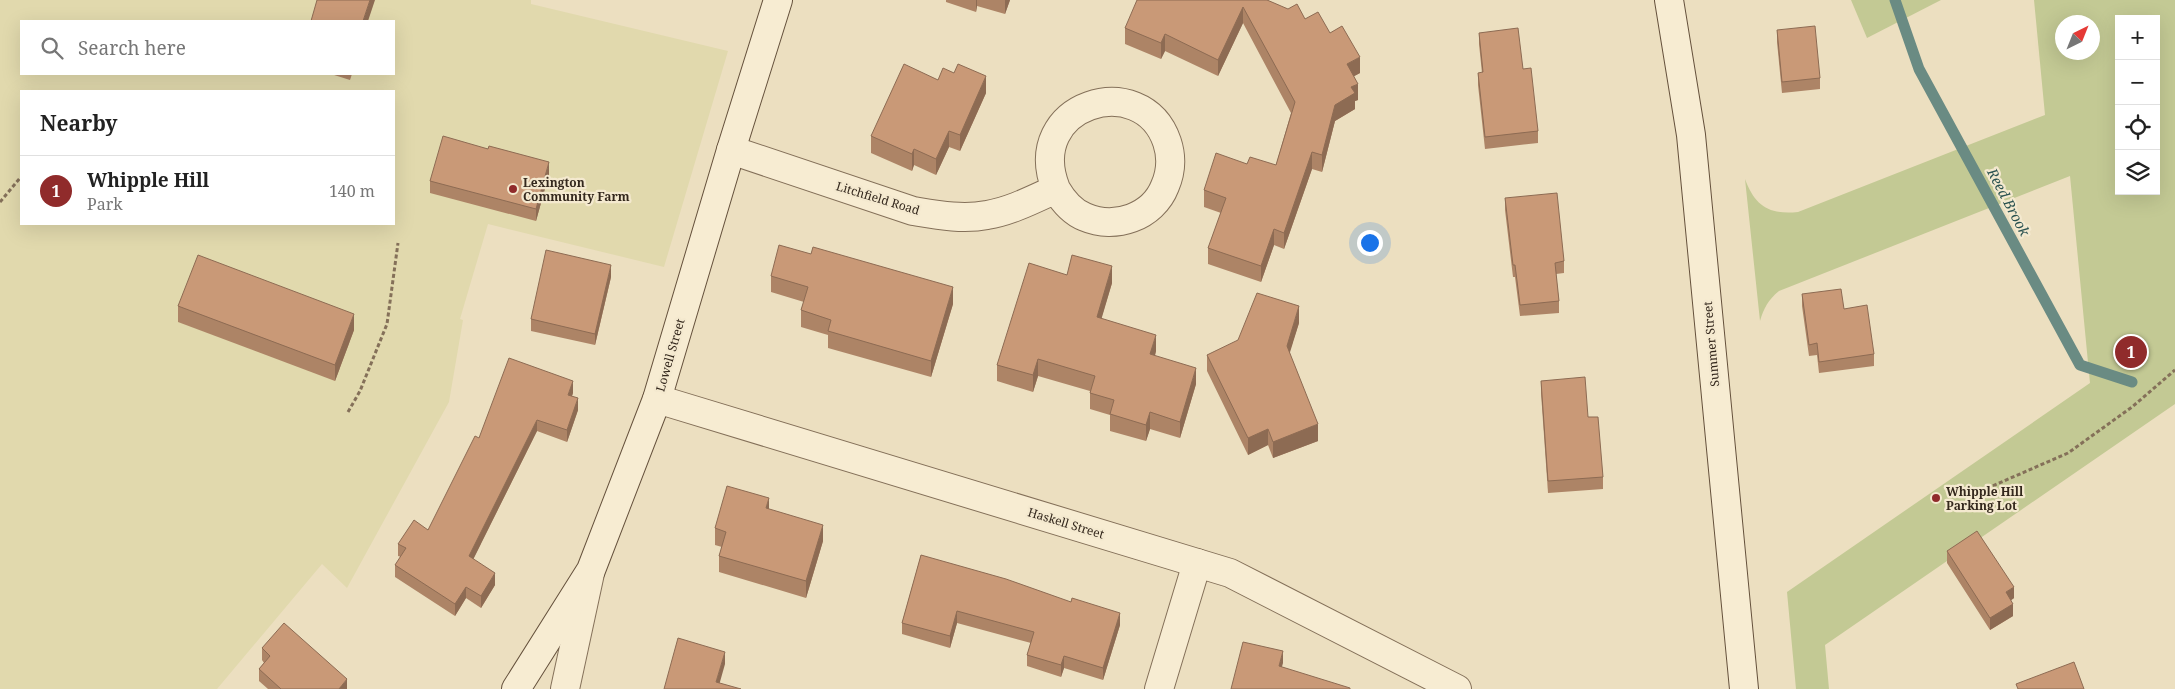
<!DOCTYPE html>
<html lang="en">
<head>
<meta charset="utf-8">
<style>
  body { margin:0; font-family:"Noto Serif",serif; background:#f6f6f6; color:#222 }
  .controls { position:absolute; right:15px; top:15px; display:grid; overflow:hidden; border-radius:0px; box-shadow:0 5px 20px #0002 }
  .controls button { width:45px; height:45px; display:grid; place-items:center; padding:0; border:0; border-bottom:1px solid #e0e0e0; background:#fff; color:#222; font:25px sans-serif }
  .compass { position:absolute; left:2055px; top:15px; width:45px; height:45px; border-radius:50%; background:#fff; box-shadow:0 5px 20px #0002; rotate:43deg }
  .you { position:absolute; left:1369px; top:242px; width:18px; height:18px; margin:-12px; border:4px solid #fff; border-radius:50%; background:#1a73e8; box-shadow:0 0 0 8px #1a73e833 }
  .badge { display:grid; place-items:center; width:32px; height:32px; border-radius:50%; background:#902b2b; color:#fff; font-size:16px; font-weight:700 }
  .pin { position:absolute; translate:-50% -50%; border:2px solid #fff; box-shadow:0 1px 5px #0006 }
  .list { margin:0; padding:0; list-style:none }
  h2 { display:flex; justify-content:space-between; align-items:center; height:65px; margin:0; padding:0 20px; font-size:21px }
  h2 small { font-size:16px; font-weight:400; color:#767676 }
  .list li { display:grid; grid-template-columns:32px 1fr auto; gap:15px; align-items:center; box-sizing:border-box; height:70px; padding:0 20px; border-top:1px solid #e0e0e0 }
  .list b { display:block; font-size:19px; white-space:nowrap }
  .list p { margin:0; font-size:16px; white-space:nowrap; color:#767676 }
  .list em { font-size:16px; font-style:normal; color:#767676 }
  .icon { flex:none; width:28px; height:28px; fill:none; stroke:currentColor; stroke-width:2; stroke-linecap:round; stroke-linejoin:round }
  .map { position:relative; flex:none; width:2175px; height:689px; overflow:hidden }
  .search { position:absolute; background:#fff; box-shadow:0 5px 20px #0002; left:20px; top:20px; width:375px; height:55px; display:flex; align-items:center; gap:12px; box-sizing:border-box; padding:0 18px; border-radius:0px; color:#767676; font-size:19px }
  .panel { position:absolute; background:#fff; box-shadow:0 5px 20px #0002; left:20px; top:90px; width:375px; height:135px; border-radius:0px }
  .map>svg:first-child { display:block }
  .farmland { fill:#e1d9ad; fill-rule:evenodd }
  .green { fill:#c3c994; fill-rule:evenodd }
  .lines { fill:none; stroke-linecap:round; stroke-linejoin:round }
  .stream { stroke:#6a8b83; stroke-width:11 }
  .street-casing { stroke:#847059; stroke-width:30 }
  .secondary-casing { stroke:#65513c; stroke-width:30 }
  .path { stroke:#847059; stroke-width:3; stroke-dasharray:4 2.5; stroke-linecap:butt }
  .street { stroke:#f7ecd2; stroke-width:28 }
  .secondary { stroke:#f7ecd2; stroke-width:28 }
  .wall { fill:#ad8466 }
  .shaded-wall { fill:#8d6b53 }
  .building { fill:#c99977; stroke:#8d6b53 }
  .poi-dot { fill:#902b2b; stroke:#f4e9cf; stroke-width:2 }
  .labels { text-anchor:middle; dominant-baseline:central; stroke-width:4.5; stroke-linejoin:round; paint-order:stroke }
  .poi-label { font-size:12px; font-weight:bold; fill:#34281d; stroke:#f4e9cf; text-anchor:start }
  .street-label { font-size:12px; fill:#34281d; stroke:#f4e9cf }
  .water-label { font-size:14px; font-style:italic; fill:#2c5351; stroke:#f4e9cf }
</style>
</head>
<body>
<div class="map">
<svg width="2175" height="689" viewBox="0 0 2175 689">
  <rect width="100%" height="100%" fill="#ecdfc0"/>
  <!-- farmland -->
  <path class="farmland" d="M0,0h531v4l197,47 -64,216 -176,-43 -28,95 3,1 -14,82 -102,186 -25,-24 -105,125h-217zM21,21h373v53h-373zM21,91h373v133h-373z"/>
  <!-- green -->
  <g class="green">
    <path d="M1851,0h90l-74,38z"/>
    <path d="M2034,0h141v404l-350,241 4,44h-33l-9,-97 303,-209 -20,-207 -291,115c-11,9 -15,17 -19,30l-15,-142c10,27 24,36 53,33l247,-97zM2119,19h37v172h-37zM2062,22h30v30h-30z"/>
  </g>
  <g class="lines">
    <!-- stream -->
    <path class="stream" d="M1895,0l24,69 161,296 52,17"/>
    <defs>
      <g id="street">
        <path d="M731,150l182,61c24,4 50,9 74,4 24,-4 47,-16 69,-26 -34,-85 86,-121 111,-47 5,15 4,30 -2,44 -12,31 -50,44 -80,31 -13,-5 -22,-16 -29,-28"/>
        <path d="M657,399l573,174 227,116"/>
        <path d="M565,689l25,-116"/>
        <path d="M1159,689l38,-126"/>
      </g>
      <g id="secondary">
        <path d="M1669,0l22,135 53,554"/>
        <path d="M516,689l75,-119 66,-171 74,-249 47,-150"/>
      </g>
    </defs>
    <!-- street casing -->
    <use href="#street" class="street-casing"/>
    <!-- secondary casing -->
    <use href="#secondary" class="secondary-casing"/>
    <!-- path -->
    <g class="path">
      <path d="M0,202l20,-24"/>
      <path d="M348,412l12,-21 27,-67 11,-81"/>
      <path d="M1981,491l87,-38 64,-46 43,-37"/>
    </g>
    <!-- street -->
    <use href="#street" class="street"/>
    <!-- secondary -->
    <use href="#secondary" class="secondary"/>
  </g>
  <!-- wall -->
  <g class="wall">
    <path d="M946,0h64l-5,14 -28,-8 -1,6 -30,-10z"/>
    <path d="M1267,0l63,33 30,40 -6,3 4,24 -3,1v8l-20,12 -13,51 -10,-3 -28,80 -10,-4 -13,37 -53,-18v-16l13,-35 -17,-6v-17l43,-26 29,1 15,-52 -48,-90 -25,53 -53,-25 -4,8 -36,-15v-16z"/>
    <path d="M1777,30l43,48v11l-38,4 -5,-51z"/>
    <path d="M1479,33l44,36 15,62v12l-53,6 -7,-64v-12h4l-3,-29z"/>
    <path d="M331,74h21l-2,6z"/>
    <path d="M938,80l48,13 -26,58 -11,-4 -13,28 -22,-10 -2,6 -41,-18v-17z"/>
    <path d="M488,149l61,25 -13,47 -106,-28v-12z"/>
    <path d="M1505,198l59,63v12l-8,1 3,27v12l-39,3 -5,-39h-2l-8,-67z"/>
    <path d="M1067,275l45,8 -11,36 55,32 -1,5 41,28 -16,54 -30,-9 -4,12 -36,-10v-16l-20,-6v-18l-52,-15 -5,16 -36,-11v-16z"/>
    <path d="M771,276l182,28 -22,73 -103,-29v-13l-27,-8v-17l3,-8 -33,-10z"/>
    <path d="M611,277l-16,68 -64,-14v-12z"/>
    <path d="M1802,294l42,15 30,45v12l-55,7 -2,-18 -8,1 -7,-50z"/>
    <path d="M178,306l176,24 -19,51 -157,-59z"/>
    <path d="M1299,323l-10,30 29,88 -45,17 -5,-13 -20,10 -41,-84v-16z"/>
    <path d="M1541,381l47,36 15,60v12l-55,4 -7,-100z"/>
    <path d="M573,393l-1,3 6,14 -11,32 -30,-11 -64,128 22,26 -14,23 -15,-10 -11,18 -60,-39v-12l6,-8 -3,-1v-12l30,-14 51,-92z"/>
    <path d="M769,509l54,32 -17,57 -87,-26v-16l3,-9 -7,-2v-17z"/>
    <path d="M1947,551l67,47 -3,2 2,16 -23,14 -43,-67z"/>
    <path d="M921,555l199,70 -17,55 -39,-12 -3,9 -34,-11v-11l4,-12 -74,-20 -7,25 -48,-14v-11z"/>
    <path d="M262,648l85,41h-79l-9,-8v-12l5,-6 -2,-3z"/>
  </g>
  <!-- shaded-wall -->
  <g class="shaded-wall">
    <path d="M370,0h5l-7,21h-5z"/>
    <path d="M976,0h1v6l-1,6z"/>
    <path d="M1005,0h5l-5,14z"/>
    <path d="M1243,7v16l-25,53v-16z"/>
    <path d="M1165,34v17l-4,8v-16z"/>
    <path d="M1360,57v16l-13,7v-16z"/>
    <path d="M986,76v17l-26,58v-16z"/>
    <path d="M1358,84v16l-3,1v8l-20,12 -13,51v-17l13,-50 16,-18z"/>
    <path d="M949,131v16l-13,28v-16z"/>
    <path d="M914,149v16l-2,6v-17z"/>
    <path d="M1312,152v17l-28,80v-16z"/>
    <path d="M549,162v12l-13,47v-12z"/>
    <path d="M1274,229v16l-13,37v-16z"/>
    <path d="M611,265v12l-16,68v-11z"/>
    <path d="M1112,266v17l-15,51v-17z"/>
    <path d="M953,287v17l-22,73v-16z"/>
    <path d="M1299,306v17l-12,39v-16z"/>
    <path d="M354,314v16l-19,51v-16z"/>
    <path d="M1156,335v16l-6,20v-17z"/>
    <path d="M1038,359v17l-5,16v-17z"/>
    <path d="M1196,368v16l-16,54v-16z"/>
    <path d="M573,381v12l-5,13v-11z"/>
    <path d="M578,398v12l-11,32v-12z"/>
    <path d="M1150,412v17l-4,12v-16z"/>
    <path d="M537,420v11l-68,137v-12z"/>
    <path d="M1318,424v17l-45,17v-16z"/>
    <path d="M1268,429v16l-20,10v-17z"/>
    <path d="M769,498v16l-3,-6z"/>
    <path d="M823,525v16l-17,57v-17z"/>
    <path d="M495,573v12l-14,23v-12z"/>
    <path d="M466,587v11l-11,18v-12z"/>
    <path d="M2014,587v11l-8,6v-12z"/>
    <path d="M2013,604v12l-23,14v-12z"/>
    <path d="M957,611v12l-7,25v-12z"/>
    <path d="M1120,613v12l-17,55v-12z"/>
    <path d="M1283,651v12l-4,15v-12z"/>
    <path d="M725,652v12l-7,25 -2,-7z"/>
    <path d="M1064,656v12l-3,9v-12z"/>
    <path d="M347,679v10h-8z"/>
  </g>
  <!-- building -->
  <g class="building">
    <path d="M317,0h53l-7,21h-52z"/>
    <path d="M1137,0h130l21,9 9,-5 8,15 13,-7 12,21 12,-7 18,31 -13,7 11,20 -7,3 4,6 -20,12 -13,50 -10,-3 -28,81 -10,-4 -13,37 -53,-18 18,-50 -22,-8 12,-37 31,11 3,-7 26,8 19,-63 -52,-95 -25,53 -53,-26 -4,9 -36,-15z"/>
    <path d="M1815,26l5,52 -38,4 -5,-52z"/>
    <path d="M1518,28l5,41 8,-1 7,63 -53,6 -7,-64 5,-1 -4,-39z"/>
    <path d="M904,64l34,16 5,-12 11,5 4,-9 28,12 -26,59 -11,-4 -13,28 -22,-10 -2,5 -41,-18z"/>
    <path d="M443,136l45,13 1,-3 60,16 -13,47 -106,-28z"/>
    <path d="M1557,193l7,68 -9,2 4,38 -39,4 -5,-40h-2l-8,-67z"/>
    <path d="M779,245l32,9 2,-7 140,40 -22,74 -103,-30 3,-11 -30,-10 7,-23 -37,-11z"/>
    <path d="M546,250l65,15 -16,69 -64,-15z"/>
    <path d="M198,255l156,59 -19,51 -157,-59z"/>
    <path d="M1072,255l40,11 -15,51 59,18 -6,19 46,14 -16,54 -30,-10 -4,13 -36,-11 4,-14 -24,-7 5,-17 -57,-17 -5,16 -36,-10 32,-102 38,12z"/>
    <path d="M1841,289l3,20 23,-4 7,49 -55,8 -2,-19 -8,2 -7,-51z"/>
    <path d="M1257,293l42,13 -12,40 31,78 -45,18 -5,-13 -20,9 -41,-83 31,-15z"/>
    <path d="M509,358l64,23 -5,14 10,3 -11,32 -30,-10 -68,136 26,17 -14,23 -15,-9 -11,17 -60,-39 11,-17 -8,-4 16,-24 14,10 47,-94 4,2z"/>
    <path d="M1585,377l3,40h10l5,60 -55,4 -7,-100z"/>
    <path d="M727,486l42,12 -3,10 57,17 -17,56 -87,-25 7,-24 -11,-4z"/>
    <path d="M1977,531l37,56 -8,5 7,12 -23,14 -43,-67z"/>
    <path d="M921,555l85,24 65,23 1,-4 48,15 -17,55 -39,-12 -3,9 -34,-10 7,-23 -77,-21 -7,25 -48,-13z"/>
    <path d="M284,623l63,56 -8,10h-58l-22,-20 11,-13 -8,-8z"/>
    <path d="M678,638l47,14 -9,30 25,7h-77z"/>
    <path d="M1243,642l40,9 -4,15 71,22v1h-119z"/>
    <path d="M2074,662l10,27h-66l-2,-5z"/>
  </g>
  <!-- markers -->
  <g class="poi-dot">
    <circle cx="513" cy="189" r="5"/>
    <circle cx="1936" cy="498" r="5"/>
  </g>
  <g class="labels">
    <!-- poi labels -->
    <g class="poi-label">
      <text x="523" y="182">Lexington<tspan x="523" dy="14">Community Farm</tspan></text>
      <text x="1946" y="491">Whipple Hill<tspan x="1946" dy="14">Parking Lot</tspan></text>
    </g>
    <!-- street labels -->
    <g class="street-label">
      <text transform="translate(878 198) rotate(17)">Litchfield Road</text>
      <text transform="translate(1711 344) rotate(-95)">Summer Street</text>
      <text transform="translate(670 355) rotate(-74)">Lowell Street</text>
      <text transform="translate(1066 523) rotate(17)">Haskell Street</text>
    </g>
    <!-- water labels -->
    <g class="water-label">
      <text transform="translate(2009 202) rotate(62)">Reed Brook</text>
    </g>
  </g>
</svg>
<div class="controls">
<button>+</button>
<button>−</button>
<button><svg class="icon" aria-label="locate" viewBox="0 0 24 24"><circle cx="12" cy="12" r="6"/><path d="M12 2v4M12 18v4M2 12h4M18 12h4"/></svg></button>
<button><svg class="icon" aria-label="layers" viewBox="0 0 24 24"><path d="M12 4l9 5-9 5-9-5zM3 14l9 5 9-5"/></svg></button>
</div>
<svg class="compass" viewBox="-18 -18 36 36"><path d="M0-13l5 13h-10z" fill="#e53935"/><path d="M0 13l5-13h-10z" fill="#767676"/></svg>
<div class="you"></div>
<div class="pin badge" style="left:2131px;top:352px">1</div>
<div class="search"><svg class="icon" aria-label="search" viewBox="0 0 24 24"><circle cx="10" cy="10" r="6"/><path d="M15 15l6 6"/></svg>Search here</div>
<section class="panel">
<h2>Nearby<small></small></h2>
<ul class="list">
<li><span class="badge">1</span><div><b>Whipple Hill</b><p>Park</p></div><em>140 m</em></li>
</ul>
</section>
</div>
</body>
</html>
